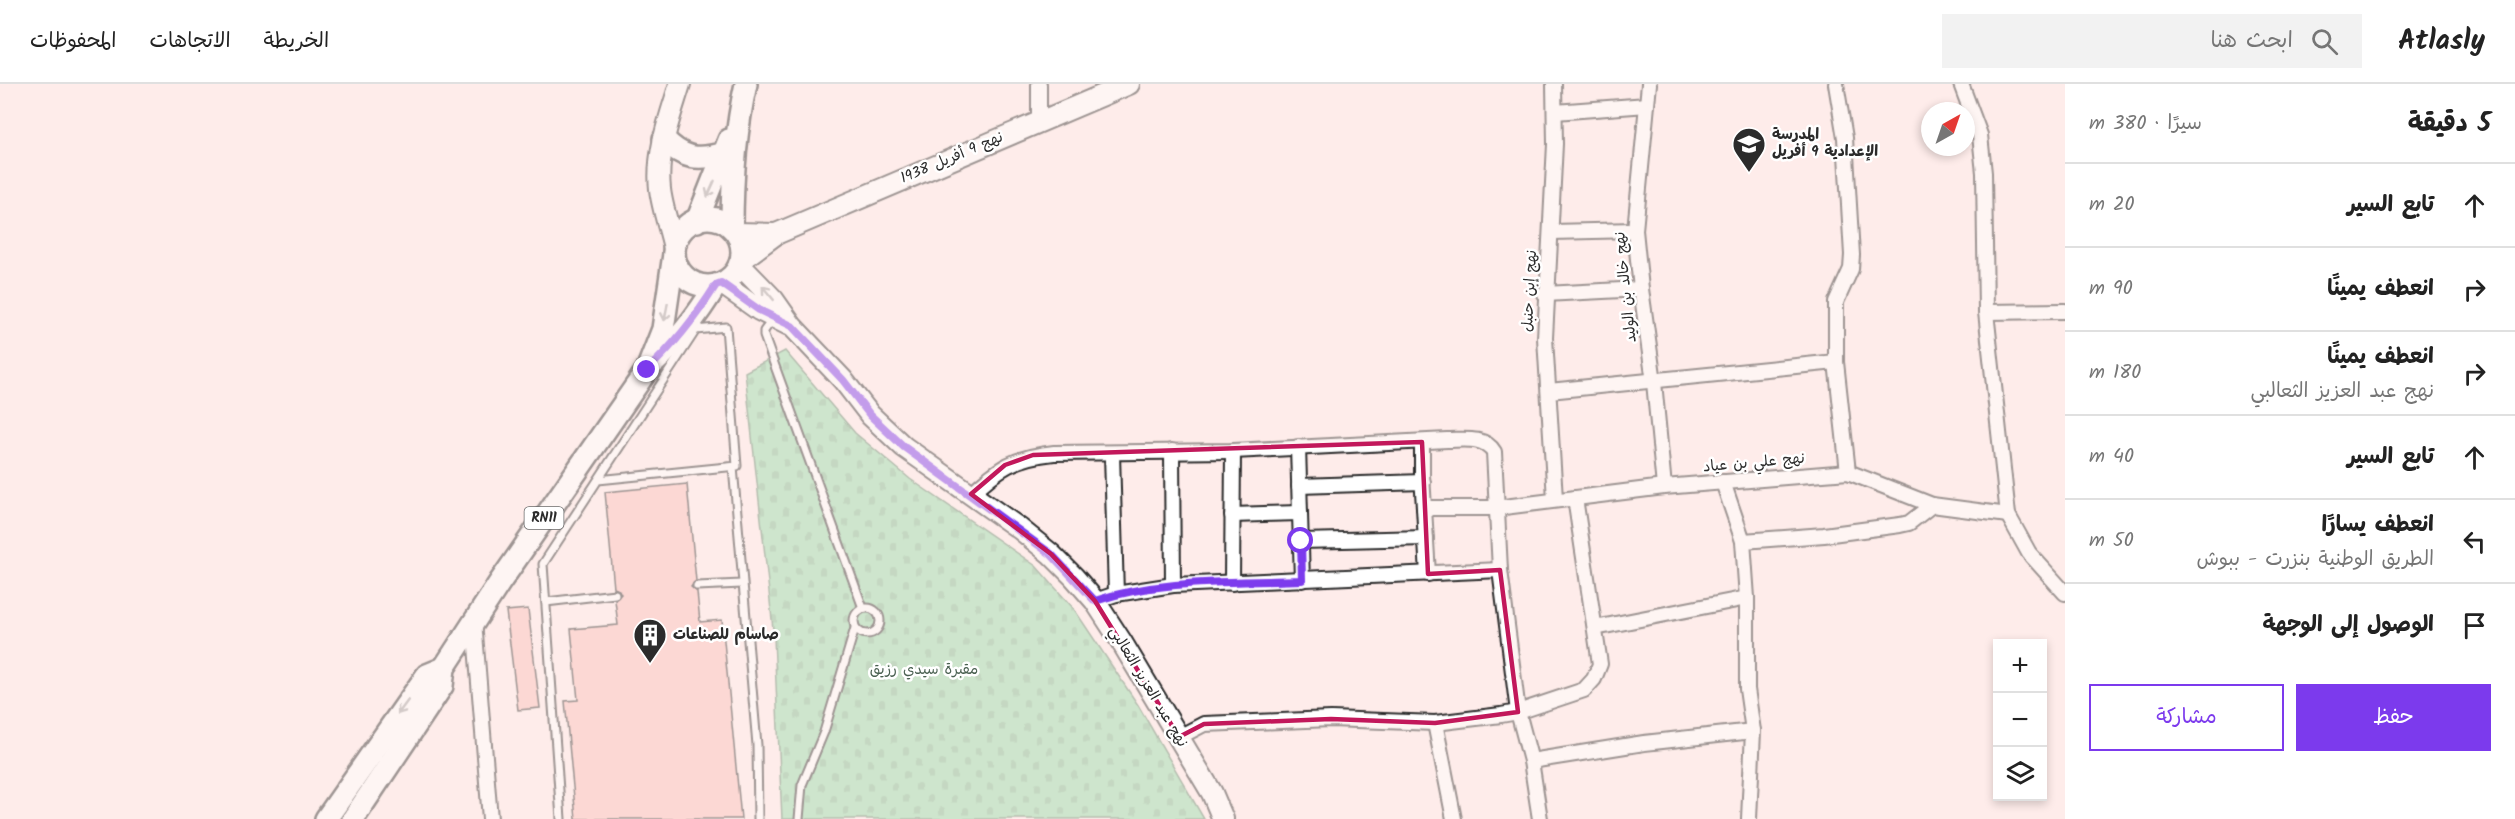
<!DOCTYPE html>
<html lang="ar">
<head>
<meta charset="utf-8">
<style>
  body { margin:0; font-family:Kalam,"Playpen Sans Arabic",sans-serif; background:#f2f2f2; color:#222; direction:rtl }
  .controls { position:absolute; right:18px; bottom:18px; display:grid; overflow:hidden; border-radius:0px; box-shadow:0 3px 9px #0003 }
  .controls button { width:54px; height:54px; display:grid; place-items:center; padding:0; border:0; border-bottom:2px solid #e0e0e0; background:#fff; color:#222; font:30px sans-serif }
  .compass { position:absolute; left:1921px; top:18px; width:54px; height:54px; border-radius:50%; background:#fff; box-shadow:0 3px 9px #0003; rotate:40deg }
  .stop { position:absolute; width:18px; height:18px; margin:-14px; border:4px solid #7c3aed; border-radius:50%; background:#fff }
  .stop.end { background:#7c3aed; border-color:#fff; box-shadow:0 2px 6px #0008 }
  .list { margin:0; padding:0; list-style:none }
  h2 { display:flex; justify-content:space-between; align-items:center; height:78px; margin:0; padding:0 24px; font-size:26px }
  h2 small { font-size:20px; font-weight:400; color:#767676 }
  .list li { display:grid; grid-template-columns:39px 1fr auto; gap:18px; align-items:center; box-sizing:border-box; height:84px; padding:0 24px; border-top:2px solid #e0e0e0 }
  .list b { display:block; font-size:22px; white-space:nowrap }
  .list p { margin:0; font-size:20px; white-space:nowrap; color:#767676 }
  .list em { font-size:20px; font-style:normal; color:#767676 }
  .actions { display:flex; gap:12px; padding:18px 24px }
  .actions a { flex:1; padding:14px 0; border:2px solid #7c3aed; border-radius:0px; text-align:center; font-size:21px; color:#7c3aed }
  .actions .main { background:#7c3aed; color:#fff }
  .icon { flex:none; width:33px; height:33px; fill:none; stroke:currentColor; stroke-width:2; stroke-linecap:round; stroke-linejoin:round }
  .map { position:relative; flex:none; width:2065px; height:735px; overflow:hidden; direction:ltr }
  header { display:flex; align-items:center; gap:36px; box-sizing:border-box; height:84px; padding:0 30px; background:#fff; border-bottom:2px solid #e0e0e0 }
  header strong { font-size:28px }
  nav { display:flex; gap:33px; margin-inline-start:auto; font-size:21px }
  .search { width:420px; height:54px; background:#f2f2f2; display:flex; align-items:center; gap:15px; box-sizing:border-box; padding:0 21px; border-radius:0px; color:#767676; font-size:22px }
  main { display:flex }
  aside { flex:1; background:#fff }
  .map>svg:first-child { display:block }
  .cemetery { fill:url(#cemetery-stones); stroke:#60846a; stroke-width:1.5 }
  .building { fill:#fbbfba; stroke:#2b2b2b; stroke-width:1.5 }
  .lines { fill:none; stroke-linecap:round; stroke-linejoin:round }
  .lane-casing { stroke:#2b2b2b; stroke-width:11 }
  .street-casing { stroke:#2b2b2b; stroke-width:18 }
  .secondary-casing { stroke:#2b2b2b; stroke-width:24 }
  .primary-casing { stroke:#2b2b2b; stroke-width:26 }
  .lane { stroke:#fff; stroke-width:7 }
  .street { stroke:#fff; stroke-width:14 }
  .secondary { stroke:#fff; stroke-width:20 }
  .primary { stroke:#fff; stroke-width:21 }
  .oneway { stroke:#a0a0a0 }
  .route { stroke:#7c3aed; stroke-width:8 }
  .marked { fill:none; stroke:#c2185b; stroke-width:4.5; stroke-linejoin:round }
  .labels { text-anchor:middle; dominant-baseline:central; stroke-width:5; stroke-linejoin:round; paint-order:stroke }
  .shield { fill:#fff; stroke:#6b6b6b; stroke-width:1.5 }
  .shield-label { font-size:14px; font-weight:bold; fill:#2b2b2b }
  .poi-label { font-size:15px; font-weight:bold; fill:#2b2b2b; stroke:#fff; text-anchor:start }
  .street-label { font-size:15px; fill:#2b2b2b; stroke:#fff }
  .park-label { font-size:15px; fill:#4a6051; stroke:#fff }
</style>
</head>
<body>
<header>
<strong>Atlasly</strong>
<div class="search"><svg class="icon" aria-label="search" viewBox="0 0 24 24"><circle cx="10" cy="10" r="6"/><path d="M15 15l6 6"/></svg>ابحث هنا</div>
<nav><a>الخريطة</a><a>الاتجاهات</a><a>المحفوظات</a></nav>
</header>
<main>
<aside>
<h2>5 دقيقة<small>سيرًا · 380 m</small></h2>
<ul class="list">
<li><svg class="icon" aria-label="ahead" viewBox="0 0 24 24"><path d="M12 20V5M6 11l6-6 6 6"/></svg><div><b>تابع السير</b></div><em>20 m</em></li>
<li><svg class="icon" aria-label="right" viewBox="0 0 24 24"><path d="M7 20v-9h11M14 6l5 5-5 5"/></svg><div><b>انعطف يمينًا</b></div><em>90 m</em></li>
<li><svg class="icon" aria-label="right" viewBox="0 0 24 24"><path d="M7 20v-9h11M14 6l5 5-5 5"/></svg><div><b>انعطف يمينًا</b><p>نهج عبد العزيز الثعالبي</p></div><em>180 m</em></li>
<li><svg class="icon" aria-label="ahead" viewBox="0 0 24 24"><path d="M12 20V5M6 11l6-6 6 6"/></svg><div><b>تابع السير</b></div><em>40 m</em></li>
<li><svg class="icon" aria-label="left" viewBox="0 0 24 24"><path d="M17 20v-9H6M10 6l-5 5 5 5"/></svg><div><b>انعطف يسارًا</b><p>الطريق الوطنية بنزرت - ببوش</p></div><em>50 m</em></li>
<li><svg class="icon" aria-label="arrive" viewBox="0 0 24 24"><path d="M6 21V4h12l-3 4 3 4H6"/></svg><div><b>الوصول إلى الوجهة</b></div></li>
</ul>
<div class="actions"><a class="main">حفظ</a><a>مشاركة</a></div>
</aside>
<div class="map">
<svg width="2065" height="735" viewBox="0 0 2065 735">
  <defs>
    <pattern id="cemetery-stones" width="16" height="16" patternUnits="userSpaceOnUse" patternTransform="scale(1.5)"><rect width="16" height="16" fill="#94dcaa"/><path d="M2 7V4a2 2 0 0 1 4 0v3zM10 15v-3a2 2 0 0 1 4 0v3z" fill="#80bd92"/></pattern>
  </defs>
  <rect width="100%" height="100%" fill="#feecea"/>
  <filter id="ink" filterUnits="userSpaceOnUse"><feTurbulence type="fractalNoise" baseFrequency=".0167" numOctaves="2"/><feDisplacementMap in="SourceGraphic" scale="12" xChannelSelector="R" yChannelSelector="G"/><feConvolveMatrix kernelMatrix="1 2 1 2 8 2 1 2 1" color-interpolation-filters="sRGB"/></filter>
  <g filter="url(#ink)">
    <!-- cemetery -->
    <path class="cemetery" d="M785,267l70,82 55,46 126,87 38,43 64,96 66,114h-422l-8,-181 -29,-266z"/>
    <!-- building -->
    <g class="building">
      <path d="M687,400l9,97 -5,6 6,5 3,30 22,-2 19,199h-165l-11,-118 13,-1 -7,-71 47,-4 -3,-25 6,-6 -2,-4 -5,-2 -9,-96z"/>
      <path d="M528,525l12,99 -22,2 -12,-99z"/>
    </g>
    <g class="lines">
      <defs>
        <g id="lane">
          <path d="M772,236l-8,11v5l99,272"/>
          <path d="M733,383l24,278 1,74"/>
          <path d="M697,502l45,-2"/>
          <path d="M546,518l69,-8"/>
          <circle cx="867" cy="537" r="13"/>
          <path d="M561,735l-18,-255 153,-234 30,-3 11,139 -139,14"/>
          <path d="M799,735l3,-34 22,-53 31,-104"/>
        </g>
        <g id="street">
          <path d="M1554,0l1,60 -10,194 10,161"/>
          <path d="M1649,0l-14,146 6,59 13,93 10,105"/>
          <path d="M1836,0l9,54 7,117 -1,14 -15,33v60l12,110"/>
          <path d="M1961,0l19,51 4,38 2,139 22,203 21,38 36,40"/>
          <path d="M1555,28l92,-7"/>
          <path d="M1039,38v-38"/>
          <path d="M1551,148l84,-2"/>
          <path d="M1545,210l96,-5"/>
          <path d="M1986,228l79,-1"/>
          <path d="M1549,307l287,-29"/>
          <path d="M1422,358v33l6,99"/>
          <path d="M1298,363l4,133"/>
          <path d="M1172,367l1,134"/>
          <path d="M1112,370l4,140"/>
          <path d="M1723,398l20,59 4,57v91l6,42 -4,88"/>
          <path d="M1299,402l124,-4"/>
          <path d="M971,410c27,-26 44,-37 83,-41l179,-2 214,-11c16,0 38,-4 47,12l6,118 18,142 13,49 9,58"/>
          <path d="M1424,424h72l168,-21 184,-15 84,33 76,10"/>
          <path d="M1232,431l68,-2"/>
          <path d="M1301,457l125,-3"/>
          <path d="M1743,457l81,-6 76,-10 9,-2 23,-18"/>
          <path d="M1232,499l1,-132"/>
          <path d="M1095,517l21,-7 57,-9 327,-15"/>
          <path d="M474,537l16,198"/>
          <path d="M1595,544l152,-30"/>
          <path d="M1435,639l19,96"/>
          <path d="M1179,653l25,-13 127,-5 104,4 66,-8 17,-3 66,-22 10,-11 6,-15 -25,-166"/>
          <path d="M1531,677l113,-18 109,-12"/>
        </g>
        <g id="secondary">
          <path d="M736,149l40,1"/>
          <path d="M674,164c-4,-19 -12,-40 -14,-59 -4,-36 10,-72 20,-105"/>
          <path d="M741,176l35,-26 353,-150"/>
          <path d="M739,180l34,35 19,27 51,54 27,35 34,32 116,82 31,25 23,23 21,24 26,40 91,152 11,26"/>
          <path d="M721,199l38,27 30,15"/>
        </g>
        <g id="primary">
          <path d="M664,55c19,20 34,22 60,14"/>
          <circle cx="708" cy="168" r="34"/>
          <path d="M697,137l32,-81"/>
          <path d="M732,144c0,-49 3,-96 14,-144"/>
          <path d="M652,281c25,-23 46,-50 64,-80"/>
          <path d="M326,735l101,-144 17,-7"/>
          <path d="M353,735l89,-133 2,-18 56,-86 147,-212 16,-41 11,-75"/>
        </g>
      </defs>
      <!-- lane casing -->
      <use href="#lane" class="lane-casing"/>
      <!-- street casing -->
      <use href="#street" class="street-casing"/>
      <!-- secondary casing -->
      <use href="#secondary" class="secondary-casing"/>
      <!-- primary casing -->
      <use href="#primary" class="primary-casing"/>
      <!-- lane -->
      <use href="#lane" class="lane"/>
      <!-- street -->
      <use href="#street" class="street"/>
      <!-- secondary -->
      <use href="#secondary" class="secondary"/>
      <!-- primary -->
      <use href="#primary" class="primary"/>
    </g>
    <!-- one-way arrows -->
    <defs><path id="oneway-shaft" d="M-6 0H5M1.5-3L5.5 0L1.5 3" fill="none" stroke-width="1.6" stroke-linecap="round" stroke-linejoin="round" transform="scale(1.5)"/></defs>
    <g class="oneway">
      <use href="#oneway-shaft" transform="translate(711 105) rotate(114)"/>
      <use href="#oneway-shaft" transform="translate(768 209) rotate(-130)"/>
      <use href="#oneway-shaft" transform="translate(666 228) rotate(101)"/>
      <use href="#oneway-shaft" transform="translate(403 623) rotate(126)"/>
    </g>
  </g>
  <g class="lines" filter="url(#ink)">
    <!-- route -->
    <path class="route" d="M647,286c27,-25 49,-53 69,-85l5,-2 38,27 33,16 51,54 27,35 34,32 147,107 44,47c66,-22 138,-18 207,-21l-1,-39"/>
  </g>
  <!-- marked area -->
  <path d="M0 0H2065V735H0ZM1422,358l6,132 72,-4 18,142 -83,11 -104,-4 -127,5 -25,13 -84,-136 -44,-47 -80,-60 34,-29 28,-10z" fill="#feecea" fill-opacity=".55" fill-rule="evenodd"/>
  <path class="marked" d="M1422,358l6,132 72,-4 18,142 -83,11 -104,-4 -127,5 -25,13 -84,-136 -44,-47 -80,-60 34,-29 28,-10z"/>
  <!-- icons -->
  <defs>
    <symbol id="school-pin" viewBox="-11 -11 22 30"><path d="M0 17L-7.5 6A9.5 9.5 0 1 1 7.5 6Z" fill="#2b2b2b" stroke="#fff"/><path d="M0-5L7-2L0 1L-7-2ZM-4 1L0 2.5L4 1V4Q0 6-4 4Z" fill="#fff"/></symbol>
    <symbol id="building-pin" viewBox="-11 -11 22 30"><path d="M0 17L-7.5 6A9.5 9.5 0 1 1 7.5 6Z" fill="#2b2b2b" stroke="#fff"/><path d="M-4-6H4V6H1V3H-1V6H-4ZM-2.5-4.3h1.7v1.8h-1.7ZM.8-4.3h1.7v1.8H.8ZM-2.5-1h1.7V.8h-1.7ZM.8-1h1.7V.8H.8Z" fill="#fff"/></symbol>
  </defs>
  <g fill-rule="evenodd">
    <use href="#school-pin" x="1730" y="41" width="38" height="52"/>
    <use href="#building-pin" x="631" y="532" width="38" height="52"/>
  </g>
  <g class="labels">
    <!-- shield labels -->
    <rect class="shield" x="524.5" y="423" width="39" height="22" rx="4.5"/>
    <g class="shield-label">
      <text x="544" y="434">RN11</text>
    </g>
    <!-- poi labels -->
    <g class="poi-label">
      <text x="1772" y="51">المدرسة<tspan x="1772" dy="17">الإعدادية 9 أفريل</tspan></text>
      <text x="673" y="551">صاسام للصناعات</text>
    </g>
    <!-- street labels -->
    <g class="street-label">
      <text transform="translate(952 74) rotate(-23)">نهج 9 أفريل 1938</text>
      <text transform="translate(1626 203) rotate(-96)">نهج خالد بن الوليد</text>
      <text transform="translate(1530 207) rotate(-87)">نهج إبن حنبل</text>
      <text transform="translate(1754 379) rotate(-5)">نهج علي بن عياد</text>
      <text transform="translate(1148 603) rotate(59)">نهج عبد العزيز الثعالبي</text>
    </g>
    <!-- park labels -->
    <g class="park-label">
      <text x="924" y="586">مقبرة سيدي رزيق</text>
    </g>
  </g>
</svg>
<div class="controls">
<button>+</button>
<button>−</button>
<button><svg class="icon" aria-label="layers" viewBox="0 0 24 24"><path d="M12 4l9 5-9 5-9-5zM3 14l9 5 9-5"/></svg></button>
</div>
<svg class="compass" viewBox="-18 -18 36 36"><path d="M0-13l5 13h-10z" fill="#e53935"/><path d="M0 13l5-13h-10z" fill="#767676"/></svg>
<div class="stop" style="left:1301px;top:457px"></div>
<div class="stop end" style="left:647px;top:286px"></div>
</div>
</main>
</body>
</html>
